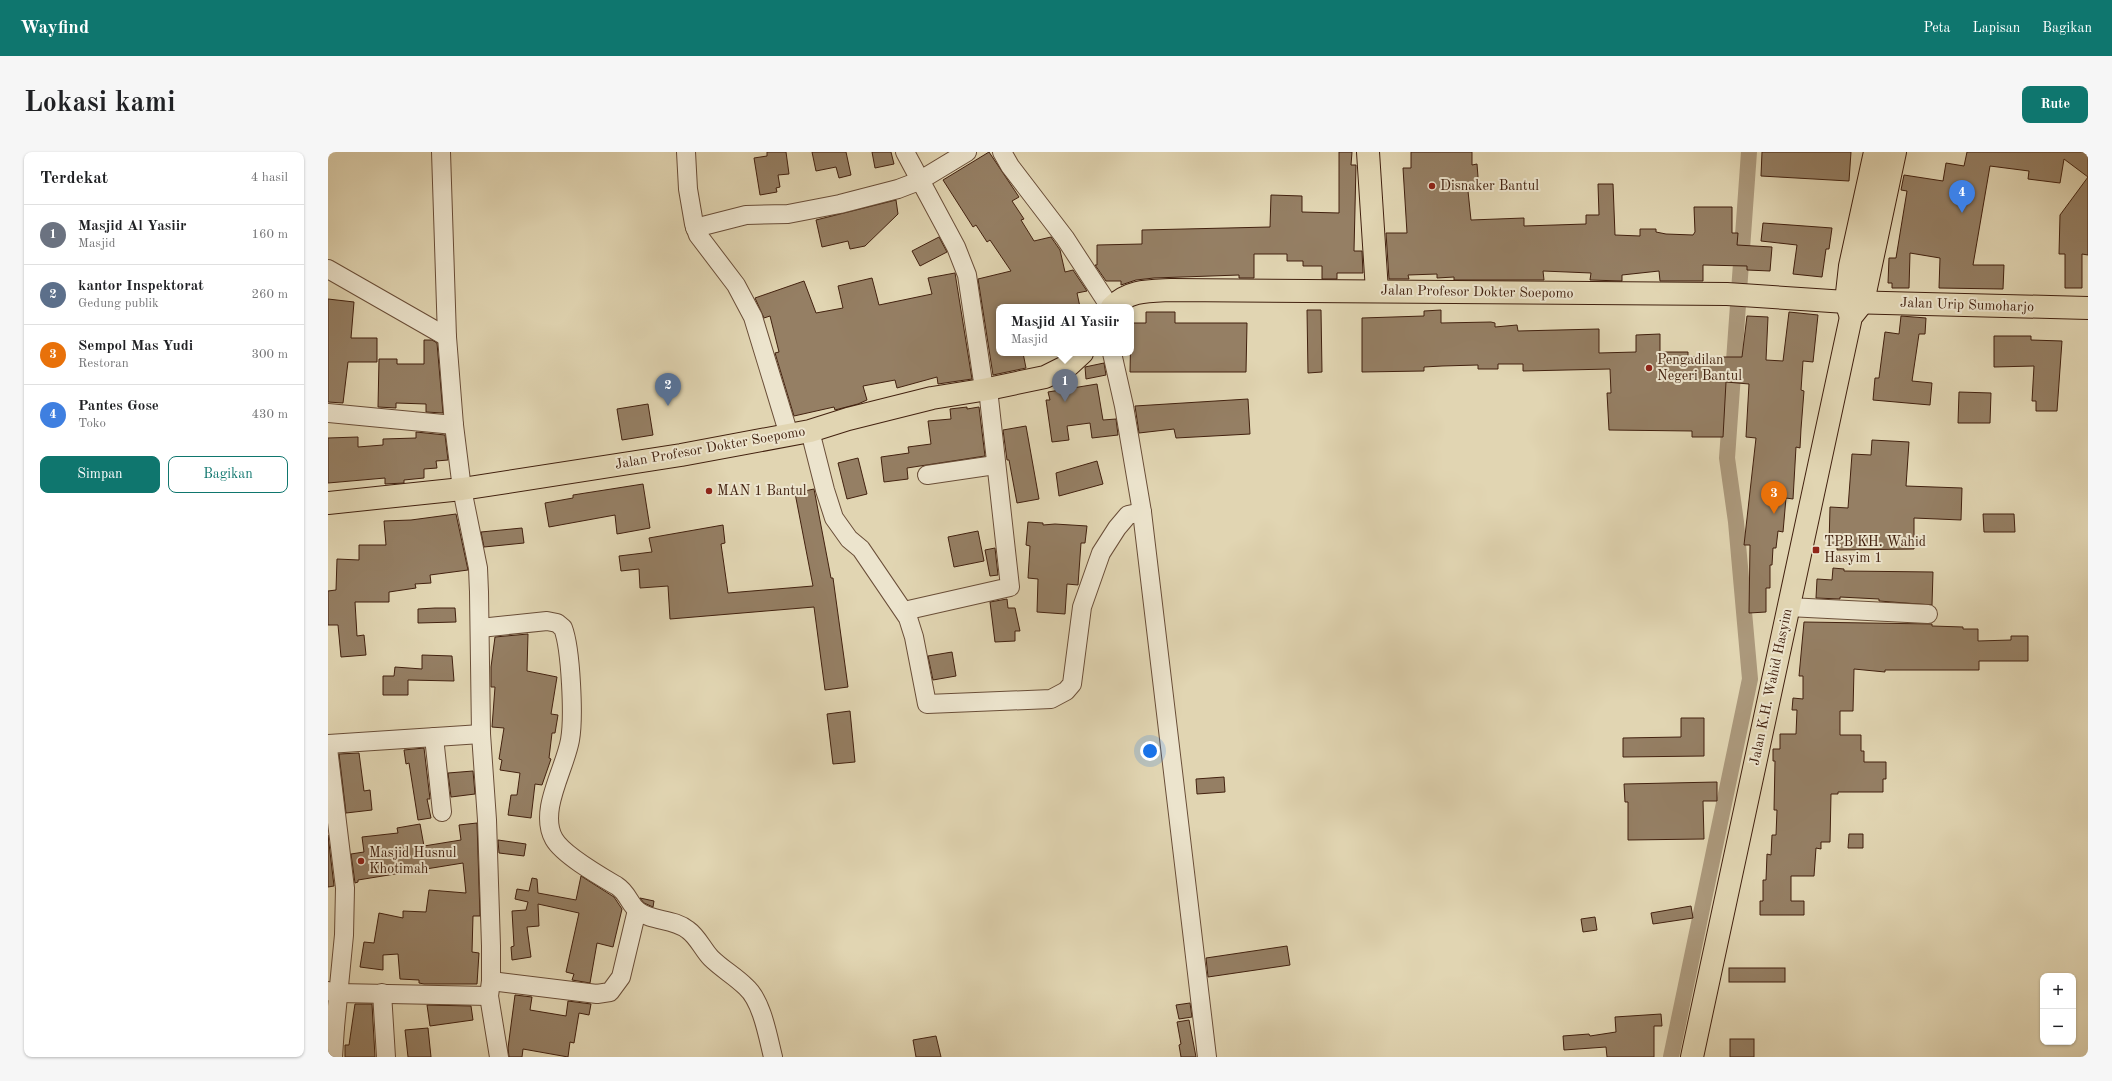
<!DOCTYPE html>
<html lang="id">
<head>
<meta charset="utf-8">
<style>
  body { margin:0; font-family:"Old Standard TT",serif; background:#f6f6f6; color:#202124 }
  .controls { position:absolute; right:12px; bottom:12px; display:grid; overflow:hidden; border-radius:8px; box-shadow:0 1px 3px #0004 }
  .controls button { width:36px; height:36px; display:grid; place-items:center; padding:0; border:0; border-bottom:1px solid #e0e0e0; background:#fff; color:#202124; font:20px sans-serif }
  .you { position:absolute; left:822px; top:599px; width:14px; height:14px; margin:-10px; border:3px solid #fff; border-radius:50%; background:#1a73e8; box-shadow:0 0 0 6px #1a73e833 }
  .badge { display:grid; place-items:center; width:26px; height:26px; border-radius:50%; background:#0f766e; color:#fff; font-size:13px; font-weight:700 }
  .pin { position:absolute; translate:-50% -33px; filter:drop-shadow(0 1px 2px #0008) }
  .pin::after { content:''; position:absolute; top:21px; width:14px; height:12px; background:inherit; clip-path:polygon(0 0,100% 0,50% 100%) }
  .popup { position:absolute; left:668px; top:152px; width:138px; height:52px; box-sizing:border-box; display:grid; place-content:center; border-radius:8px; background:#fff; filter:drop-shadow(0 1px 3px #0005); font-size:13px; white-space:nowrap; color:#757577 }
  .popup b { font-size:15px; color:#202124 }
  .popup::after { content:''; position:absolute; left:50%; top:100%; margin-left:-8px; border:8px solid transparent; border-top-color:#fff }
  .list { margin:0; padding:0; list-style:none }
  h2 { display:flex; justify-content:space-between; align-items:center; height:52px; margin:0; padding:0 16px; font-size:17px }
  h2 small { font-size:13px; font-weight:400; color:#757577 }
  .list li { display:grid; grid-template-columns:26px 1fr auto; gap:12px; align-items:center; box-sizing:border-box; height:60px; padding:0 16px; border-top:1px solid #e0e0e0 }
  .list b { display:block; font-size:15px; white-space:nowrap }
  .list p { margin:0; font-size:13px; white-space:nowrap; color:#757577 }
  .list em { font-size:13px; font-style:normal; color:#757577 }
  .actions { display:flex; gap:8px; padding:12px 16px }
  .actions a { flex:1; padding:9px 0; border:1px solid #0f766e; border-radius:8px; text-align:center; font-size:14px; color:#0f766e }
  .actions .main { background:#0f766e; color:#fff }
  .map { position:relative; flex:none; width:1760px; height:905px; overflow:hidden; border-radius:8px }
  header { display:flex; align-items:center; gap:24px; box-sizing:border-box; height:56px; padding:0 20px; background:#0f766e; color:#fff }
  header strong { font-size:19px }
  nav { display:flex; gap:22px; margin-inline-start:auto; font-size:14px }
  .intro { display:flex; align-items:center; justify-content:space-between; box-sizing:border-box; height:96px; padding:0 24px }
  h1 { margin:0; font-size:28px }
  .button { padding:10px 18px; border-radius:8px; background:#0f766e; color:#fff; font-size:14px; font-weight:700 }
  main { display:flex; gap:24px; padding:0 24px }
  aside { flex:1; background:#fff; border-radius:8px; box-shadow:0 1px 3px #0004 }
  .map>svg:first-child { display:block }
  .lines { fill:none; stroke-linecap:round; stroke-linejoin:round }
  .canal { stroke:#ab987b; stroke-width:16 }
  .building { fill:#957f64; stroke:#42210f }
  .minor-casing { stroke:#6a4e38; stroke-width:20 }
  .major-casing { stroke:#42210f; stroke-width:24 }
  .minor { stroke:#ece4cd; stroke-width:18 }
  .major { stroke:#e1d5b2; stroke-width:22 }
  .poi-dot { fill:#8f2418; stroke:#ece4cd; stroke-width:1.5 }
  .labels { text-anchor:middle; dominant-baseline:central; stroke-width:4; stroke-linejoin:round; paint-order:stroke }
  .poi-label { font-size:14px; fill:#42210f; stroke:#ece4cd; text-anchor:start }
  .street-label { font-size:14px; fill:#42210f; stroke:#ece4cd }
</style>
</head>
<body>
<header>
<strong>Wayfind</strong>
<nav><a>Peta</a><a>Lapisan</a><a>Bagikan</a></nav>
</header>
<div class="intro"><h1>Lokasi kami</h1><a class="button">Rute</a></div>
<main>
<aside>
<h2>Terdekat<small>4 hasil</small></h2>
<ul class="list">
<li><span class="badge" style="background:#6b7280">1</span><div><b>Masjid Al Yasiir</b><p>Masjid</p></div><em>160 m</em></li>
<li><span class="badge" style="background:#5c6f8a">2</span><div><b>kantor Inspektorat</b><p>Gedung publik</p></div><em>260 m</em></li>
<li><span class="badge" style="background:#e8710a">3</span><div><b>Sempol Mas Yudi</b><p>Restoran</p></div><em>300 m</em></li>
<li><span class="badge" style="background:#3f7fe0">4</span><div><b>Pantes Gose</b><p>Toko</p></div><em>430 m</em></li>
</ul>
<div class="actions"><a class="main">Simpan</a><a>Bagikan</a></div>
</aside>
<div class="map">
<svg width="1760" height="905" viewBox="0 0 1760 905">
  <rect width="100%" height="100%" fill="#e1d5b2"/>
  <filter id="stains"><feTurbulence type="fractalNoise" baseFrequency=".005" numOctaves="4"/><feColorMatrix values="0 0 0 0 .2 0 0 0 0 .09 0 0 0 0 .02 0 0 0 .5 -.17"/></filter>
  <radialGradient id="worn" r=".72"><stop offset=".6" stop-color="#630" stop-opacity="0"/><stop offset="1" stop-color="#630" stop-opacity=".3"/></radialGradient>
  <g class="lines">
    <!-- canal -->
    <path class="canal" d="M1343,905l79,-378 -14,-157 -9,-64 22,-306"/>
  </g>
  <!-- building -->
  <g class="building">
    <path d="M439,0h19l3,22 -11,1 2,12 -4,1 1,4 -17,3 -6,-37 13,-2z"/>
    <path d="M484,0h34l5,23 -12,3 -3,-11 -20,4z"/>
    <path d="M544,0h19l3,12 -19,4z"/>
    <path d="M661,0l30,45 -7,4 12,18 -3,1 13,21 17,-4 9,13 5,22 8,-2 14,21 -10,2 3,14h-81v46h24l3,15 -33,7 -15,-96 33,-8 -21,-31 -3,2 -11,-17 -3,2 -30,-47z"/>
    <path d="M1011,0h13l-1,13h5l-2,86h8l1,22h-26v6h-15v-13h-19v-5h-16v-7h-33v24h-15v-3l-85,3 -18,2 -15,5v-4h-15l-11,-16h2v-20l45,-1v-14l128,-3 1,-32 31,1v16l37,1z"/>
    <path d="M1083,0h61v13l5,-1 2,26 -11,1 3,29 53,-2v8l62,-2v-9h13l-1,-31h15l2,51 25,1v-7h16v3l10,2 27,1 2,-3 -1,-25h38v26h6l-1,12 35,2 -2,24 -23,-1v-4l-44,-1v16h-43l-1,-10 -37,4v6l-32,-1 1,-7 -48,-2 1,9h-90v-3l-17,1v-4l-29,1 1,4h-20l-3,-46h21l-4,-65h8z"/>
    <path d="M1434,0h89l-2,29 -88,-5z"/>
    <path d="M1639,0h121v103l-6,-1v34h-17v-34h-6l1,-39 28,-38 -24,-18 -4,24 -32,-4 1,-8 -39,-5 -17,99h31l-1,24 -64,-1 1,-30 -30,-5 -1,35h-17v-5h-4l1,-25h7l11,-67 -6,-1 3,-15 39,6 3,-18 18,3z"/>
    <path d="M568,48l2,14 -33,32 -15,3 -2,-8 -26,6 -6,-27z"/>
    <path d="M1435,71l69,5 -3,21h-3l-4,28 -29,-3 4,-29 -36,-4z"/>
    <path d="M611,85l8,15 -27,14 -8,-15z"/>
    <path d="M627,121l17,106 -34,5 -1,-7 -40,11 -2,-8 -32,6 4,14 -9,4 -23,6 -1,-3 -40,9 -19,-63 4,-1 -9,-36 -6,2 -9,-20 49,-17 12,32 27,-5 -5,-22 34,-8 7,27 53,-11 -4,-16z"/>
    <path d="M0,147l26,3 -3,36h26v24h-29l-5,41 -15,-1z"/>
    <path d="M979,158h14l1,62 -14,1z"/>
    <path d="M1113,158v13l50,-1 4,1v4l22,-2 1,6 81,-2v24l37,-1v-17l24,-1v18h28v5h54l5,-41 21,1 -2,43 17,1 6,-49 29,3 -5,47 -10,-1 -2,29 3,1 -3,38 -1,19 -4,-1 -3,52 -7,-1 -3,34 -5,-1 -2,17h-3l-1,17h-2v23h-4v24l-17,1 1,-68h-6l12,-107 -10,-1 3,-53 -23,-2 -3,55h-31v-6l-83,-1 -2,-37h4l-1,-24 -87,2v-7h-25v5h-20v-4l-36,1 -18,1v4l-62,1v-54l62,-2v-5z"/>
    <path d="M818,160h29v11h72l-1,49h-116l1,-49h15z"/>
    <path d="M1573,164l25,2 -1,16h-6l-7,47 20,2 -2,22 -57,-5 2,-22h4l6,-46 14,2z"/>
    <path d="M1666,184h37v4l31,1 -5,70h-21v-10h-4l2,-35 -40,1z"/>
    <path d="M96,188h8l5,3 6,70 -17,-1v-8l-30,-1v5l-18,-1 1,-48h18v5h27z"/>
    <path d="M776,211l2,12 -20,4 -1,-12z"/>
    <path d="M769,232l6,36 13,-1 2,16 -26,3 -2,-15 -23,3 2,14 -17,2 -6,-42h4l-2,-8z"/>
    <path d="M1631,240l32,1 -1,30h-32z"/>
    <path d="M920,247l2,35 -74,4 -2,-9 -35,4 -4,-27z"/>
    <path d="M320,252l5,31 -31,5 -5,-31z"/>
    <path d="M639,255v2l12,-2 6,49 -78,12 1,11 -24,3 -3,-25 28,-4 -1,-6 23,-3 -3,-23 23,-2 -1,-10z"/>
    <path d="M698,274l13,73 -22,4 -8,-43h-2l-4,-30z"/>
    <path d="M88,280l29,3 3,25 -12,1 1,7 -13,1v9l-20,2v3l-19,1v-6l-57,5v-45l30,-1v10l25,-2v-6l33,-1z"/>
    <path d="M1544,288l37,2 -3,44 56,2 -1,32 -47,-2v31l-77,1v-5h-8l1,-38 18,1 4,-54 19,1z"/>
    <path d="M530,306l9,36 -20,5 -9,-36z"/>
    <path d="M769,309l6,23 -44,12 -3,-23z"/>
    <path d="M315,332l7,44 -33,6 -2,-19 -66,12 -4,-24 28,-5v-3z"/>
    <path d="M486,337l17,89h2l15,109 -23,3 -11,-83 -144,12 -2,-33 -28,2 -1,-19 -18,2 -2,-15 33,-4 -3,-14 74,-13 2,18 -4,1 7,49 85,-7 -18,-93z"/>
    <path d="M128,362l12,56 -38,5 1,8 -16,1 1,4 -27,4v10h-34l2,34 7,-1 2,20 -25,2 -3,-32h-10v-34l8,-1 1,-31 22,1v-15h27l-2,-24 27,-1z"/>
    <path d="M1655,362h31l1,18h-31z"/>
    <path d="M700,370l15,1v2l12,-1 32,2 -2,17h-4l-3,42 -11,-1 -2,30 -28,-2 1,-33 -10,-1 2,-32 -4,-1z"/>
    <path d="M194,376l2,15 -40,4 -3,-15z"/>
    <path d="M650,379l6,30 -30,6 -6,-30z"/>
    <path d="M667,396l3,27 -8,1 -5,-26z"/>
    <path d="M1505,416l11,1v2l89,1 -1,33 -53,-4v-2l-39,-2v2l-24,-1 1,-19 15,1z"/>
    <path d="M679,447l1,9h7l5,23h-5v10l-20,1 -5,-40z"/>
    <path d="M107,456h20l1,14 -38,1v-14z"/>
    <path d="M1476,470l128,2v2l31,1v2h15v12l33,-1v-4h17v25h-49v9h-94v2l-31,-3 -1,42h-13v24h21v16h3v11h22v17h-3v13h-45v2h-7l-1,48h-9v7l-5,-1 -2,28h-23v25h13v14h-44v-14h3v-21h3l1,-26 4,1 1,-20h4l1,-25h-3l1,-49h-2v-12h7v-15h16l1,-24h-5l1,-12 10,1v-23h-4z"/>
    <path d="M200,482l-1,37 30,6 -6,37 7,1 -3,18h-3l-3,25 2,1 -9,26 -7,-1 -4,34 -23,-3 3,-20h6l3,-22 -20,-3 2,-10 -3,-1 5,-31 -12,-1 3,-40h-4v-20l4,-30z"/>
    <path d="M624,500l4,24 -23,4 -5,-24z"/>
    <path d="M94,503l30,1 2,25 -46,-1v15h-25v-19h11l1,-9 27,2z"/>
    <path d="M522,559l5,51 -22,2 -6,-50z"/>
    <path d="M1353,566h23v38l-81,1v-19l58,-1z"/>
    <path d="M96,596l6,51h-3l4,19 -13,2 -9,-57 -3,1 -2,-14z"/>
    <path d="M31,601l5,38 6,-1 2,20 -26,3 -7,-59z"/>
    <path d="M145,619l2,23 -24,3 -3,-24z"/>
    <path d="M896,625l1,15 -28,2 -1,-15z"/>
    <path d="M1389,630v19h-14l1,38 -76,1v-38h-3l-1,-18z"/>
    <path d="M149,671l3,93h-7l-1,36 7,1 -2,31h-53l-5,-1v-3l-19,-1 -2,-25 -15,1v15l-23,-3 4,-25 10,1 5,-30 24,5v-7l23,1 3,-22 37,3 -3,-30 -105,17v2l-3,1 -4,-29 13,-2 -2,-15 36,-4 -1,-5 23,-4 4,22 37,-6 -2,-15z"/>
    <path d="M1521,682h14v14h-15z"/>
    <path d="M0,683l6,51 -6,1z"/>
    <path d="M170,688l28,4 -2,12 -25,-3z"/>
    <path d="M253,724l33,21 8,12 -9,38 -16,-4 -7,40 -18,-3 2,-6 -8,-2 13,-59 -41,-9 1,22 -12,1 4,30 -19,3 -1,-13 3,-1 -2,-35 14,-1 2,-8 -13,-3 2,-10 12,2 3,-13 5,1 1,14 38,7z"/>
    <path d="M312,746l14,3 -1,6 -9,-4z"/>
    <path d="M1363,754l2,12 -40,6 -2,-11z"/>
    <path d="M1267,765l2,13 -14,2 -2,-13z"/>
    <path d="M959,794l3,19 -82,12 -2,-19z"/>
    <rect x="1401" y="816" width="56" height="14"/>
    <path d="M187,843l17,2 -2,13 36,6 2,-15 23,3 -2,11 -10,-2 -5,30 -4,-1 -2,15 -45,-8 -1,8h-13l-1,-9z"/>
    <path d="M862,851l2,14 -13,2 -3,-14z"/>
    <path d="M27,852h17l3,53h-30v-12h4z"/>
    <path d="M99,853l44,1 2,14 -43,6z"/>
    <path d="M1333,862l1,12h-8v31h-47l-1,-10 -42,3 -1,-14 26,-2 1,2 26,-4 -1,-15z"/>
    <path d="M861,868l7,37h-15l-2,-12 2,-1 -4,-22z"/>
    <path d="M100,876l3,29h-23l-3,-27z"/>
    <path d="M608,884l5,21h-25l-3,-17z"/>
    <rect x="1402" y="887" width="24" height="18"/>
  </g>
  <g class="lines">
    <defs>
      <g id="minor">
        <path d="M113,0l6,185 7,88 8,64 16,79 1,24 2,142 6,86 4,126v35l-2,15 10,61"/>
        <path d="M358,0l2,37 6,35 4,11 38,50 17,32 36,118"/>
        <path d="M577,0l51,95 11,28 17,114"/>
        <path d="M674,0l8,14 55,72 45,69"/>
        <path d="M367,76l51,-13 42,-1 52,-10 58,-15 21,-8 48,-29"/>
        <path d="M0,117l119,68"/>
        <path d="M784,201l12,53 18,106 65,545"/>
        <path d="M0,261l126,12"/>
        <path d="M482,279l15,59 9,28 15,21 12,10 47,69 6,19 13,67 124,-5 15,-8 6,-7 10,-77 19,-54 16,-25 11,-13 14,-3"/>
        <path d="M599,323l68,-10"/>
        <path d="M1460,455l140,7"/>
        <path d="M576,459l106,-24 -22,-198"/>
        <path d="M152,476l67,-7 10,2 6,5c8,21 11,90 7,112 -5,29 -32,71 -16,99 9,16 46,37 63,47 11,7 12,18 21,25 15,11 35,7 50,19 10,7 15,20 23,28 11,11 24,18 35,29 16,14 22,50 27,70"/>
        <path d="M106,585l8,75"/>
        <path d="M0,592l153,-10"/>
        <path d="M0,596l17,140 -1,47 -9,92"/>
        <path d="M163,829l106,13 13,-2 11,-15 16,-67"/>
        <path d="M0,839l10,2 151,3"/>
        <path d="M54,841l4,64"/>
        <path d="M0,874l7,1 -2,30"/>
      </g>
      <g id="major">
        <path d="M1040,0l9,139"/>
        <path d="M784,155c17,-17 36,-16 59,-17l556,4 119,8 242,6"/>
        <path d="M1522,162l-4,-12 4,-36 25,-114"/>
        <path d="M0,351l134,-14 219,-34 129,-24 38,-12 84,-21 56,-9 57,-12 24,-12 13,-12"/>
        <path d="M1364,905l159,-740 12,-15 32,-150"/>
      </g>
    </defs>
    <!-- minor casing -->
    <use href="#minor" class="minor-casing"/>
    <!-- major casing -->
    <use href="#major" class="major-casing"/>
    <!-- minor -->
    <use href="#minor" class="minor"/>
    <!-- major -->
    <use href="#major" class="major"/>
  </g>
  <!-- markers -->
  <g class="poi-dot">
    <circle cx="1104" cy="34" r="4"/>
    <circle cx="1321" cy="216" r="4"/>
    <circle cx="381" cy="339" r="4"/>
    <rect x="1484" y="394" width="8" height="8" rx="2"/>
    <circle cx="33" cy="709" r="4"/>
  </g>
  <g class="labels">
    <!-- poi labels -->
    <g class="poi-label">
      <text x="1112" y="34">Disnaker Bantul</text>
      <text x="1329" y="208">Pengadilan<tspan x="1329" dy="16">Negeri Bantul</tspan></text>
      <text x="389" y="339">MAN 1 Bantul</text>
      <text x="1496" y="390">TPB KH. Wahid<tspan x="1496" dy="16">Hasyim 1</tspan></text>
      <text x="41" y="701">Masjid Husnul<tspan x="41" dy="16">Khotimah</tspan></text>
    </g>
    <!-- street labels -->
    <g class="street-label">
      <text transform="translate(1149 140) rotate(1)">Jalan Profesor Dokter Soepomo</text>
      <text transform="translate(1639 153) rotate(2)">Jalan Urip Sumoharjo</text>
      <text transform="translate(382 296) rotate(-10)">Jalan Profesor Dokter Soepomo</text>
      <text transform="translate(1443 535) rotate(-78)">Jalan K.H. Wahid Hasyim</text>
    </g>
  </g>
  <rect width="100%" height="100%" filter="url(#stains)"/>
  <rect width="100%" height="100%" fill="url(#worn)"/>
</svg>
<div class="controls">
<button>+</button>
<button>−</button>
</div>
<div class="you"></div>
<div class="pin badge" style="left:737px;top:250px;background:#6b7280">1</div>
<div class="popup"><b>Masjid Al Yasiir</b>Masjid</div>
<div class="pin badge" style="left:340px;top:254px;background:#5c6f8a">2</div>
<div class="pin badge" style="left:1446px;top:362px;background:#e8710a">3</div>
<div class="pin badge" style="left:1634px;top:61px;background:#3f7fe0">4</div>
</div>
</main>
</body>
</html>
